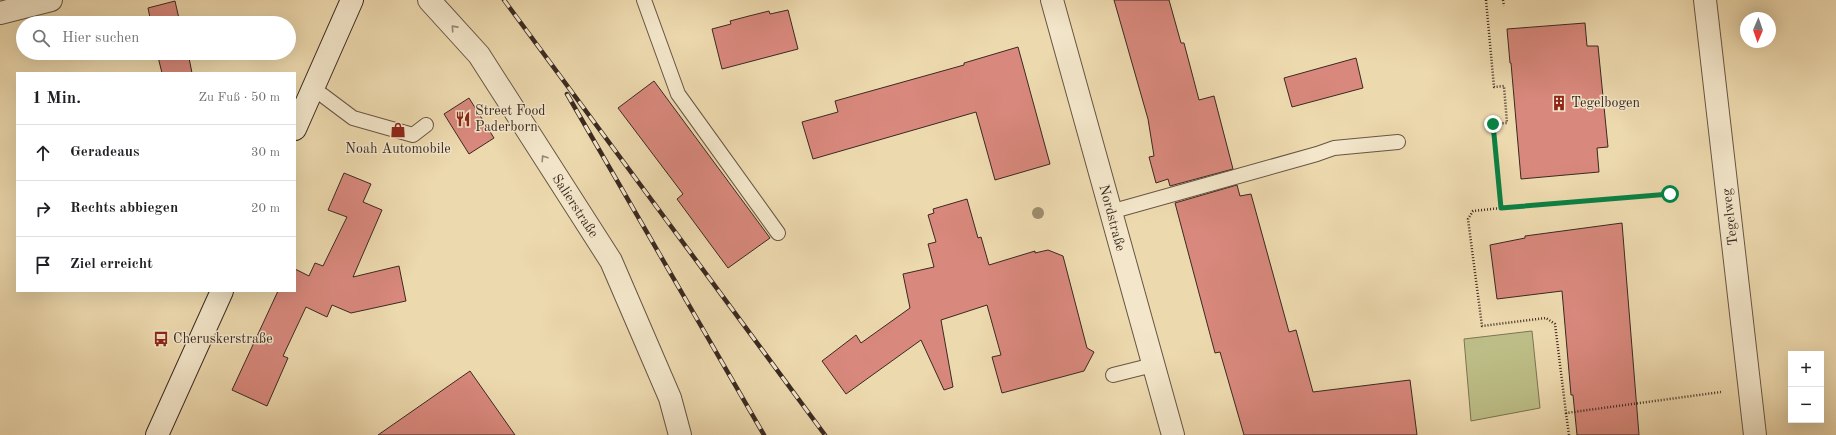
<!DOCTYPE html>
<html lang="de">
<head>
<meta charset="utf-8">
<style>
  body { margin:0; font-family:"Old Standard TT",serif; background:#f6f6f6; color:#202124 }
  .controls { position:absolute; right:12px; bottom:12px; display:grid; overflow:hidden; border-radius:0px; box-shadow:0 4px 16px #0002 }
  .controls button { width:36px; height:36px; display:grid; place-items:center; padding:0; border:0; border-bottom:1px solid #e0e0e0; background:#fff; color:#202124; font:20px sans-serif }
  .compass { position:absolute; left:1740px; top:12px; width:36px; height:36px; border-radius:50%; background:#fff; box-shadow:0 4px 16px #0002; rotate:182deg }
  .stop { position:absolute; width:12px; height:12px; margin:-9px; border:3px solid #0b8043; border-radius:50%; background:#fff }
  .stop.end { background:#0b8043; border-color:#fff; box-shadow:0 1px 4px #0008 }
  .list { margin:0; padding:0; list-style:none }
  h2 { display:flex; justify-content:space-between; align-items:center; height:52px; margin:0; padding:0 16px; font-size:17px }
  h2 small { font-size:13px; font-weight:400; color:#757577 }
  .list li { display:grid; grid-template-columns:26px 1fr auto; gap:12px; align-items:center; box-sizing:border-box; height:56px; padding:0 16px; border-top:1px solid #e0e0e0 }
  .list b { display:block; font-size:15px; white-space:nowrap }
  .list em { font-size:13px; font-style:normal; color:#757577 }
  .icon { flex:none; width:22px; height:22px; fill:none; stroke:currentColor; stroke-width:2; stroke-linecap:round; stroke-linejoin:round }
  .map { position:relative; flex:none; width:1836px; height:435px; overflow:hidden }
  .search { position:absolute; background:#fff; box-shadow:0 4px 16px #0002; left:16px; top:16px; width:280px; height:44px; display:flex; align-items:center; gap:10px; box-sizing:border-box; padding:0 14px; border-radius:22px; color:#757577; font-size:15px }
  .panel { position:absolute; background:#fff; box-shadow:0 4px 16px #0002; left:16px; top:72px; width:280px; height:220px; border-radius:0px }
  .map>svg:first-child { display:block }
  .green { fill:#bdbe87; stroke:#7c7454 }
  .building { fill:#d8887c; stroke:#3a2921 }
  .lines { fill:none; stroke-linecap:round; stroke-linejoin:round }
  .service-casing { stroke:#675544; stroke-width:16 }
  .minor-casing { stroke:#675544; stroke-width:24 }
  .tertiary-casing { stroke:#675544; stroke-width:24 }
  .secondary-casing { stroke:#3a2921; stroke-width:24 }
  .path { stroke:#3a2921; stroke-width:2.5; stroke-dasharray:1 2; stroke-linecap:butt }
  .service { stroke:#f3e6ca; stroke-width:14 }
  .minor { stroke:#f3e6ca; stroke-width:22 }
  .tertiary { stroke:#f3e6ca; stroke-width:22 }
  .secondary { stroke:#f3e6ca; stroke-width:22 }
  .rail-casing { stroke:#3a2921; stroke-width:4.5 }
  .rail { stroke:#f3e6ca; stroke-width:3; stroke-dasharray:9; stroke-linecap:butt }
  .tree { fill:#9d8d6e }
  .oneway { stroke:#968876 }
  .route { stroke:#0b8043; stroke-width:5 }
  .labels { text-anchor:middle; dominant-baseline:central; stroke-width:3; stroke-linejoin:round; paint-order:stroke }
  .poi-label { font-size:14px; fill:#3a2921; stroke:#f3e6ca; text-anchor:start }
  .street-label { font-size:14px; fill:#3a2921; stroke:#f3e6ca }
</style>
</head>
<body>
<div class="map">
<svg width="1836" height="435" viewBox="0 0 1836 435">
  <rect width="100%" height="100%" fill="#edd9ae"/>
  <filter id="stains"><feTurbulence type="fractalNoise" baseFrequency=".005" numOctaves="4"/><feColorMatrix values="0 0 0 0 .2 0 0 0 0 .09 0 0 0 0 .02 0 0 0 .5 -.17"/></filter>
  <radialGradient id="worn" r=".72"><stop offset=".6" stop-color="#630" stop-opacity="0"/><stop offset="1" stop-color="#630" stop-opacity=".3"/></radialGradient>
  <!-- green -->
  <path class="green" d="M1532,331l8,77 -69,13 -7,-82z"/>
  <!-- building -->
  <g class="building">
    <path d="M1114,0h55l12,43h3l15,57 15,-4 19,73 -63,17 -2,-7 -12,4 -7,-26 5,-1 -6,-37z"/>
    <path d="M175,1l5,22h-29l-3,-15z"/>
    <path d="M788,10l10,39 -76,20 -10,-40 19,-5 -1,-3 19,-5 20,-5 1,3z"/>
    <path d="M1585,23l2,23h11l10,101 -11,1 2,24 -78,7 -10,-116h-1l-3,-34z"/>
    <path d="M1018,47l32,117 -55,16 -19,-68 -163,47 -11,-37 36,-10 -3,-11 129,-36v-2z"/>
    <path d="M157,53h31l4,20h-30z"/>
    <path d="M1356,58l7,30 -71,19 -8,-29z"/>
    <path d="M654,81l116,157 -42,30 -51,-69 6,-5 -65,-86z"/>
    <path d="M469,98l25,40 -25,16 -25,-40z"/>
    <path d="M344,173l27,11 -8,18 19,8 -29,67 46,-11 7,35 -55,12 -19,-8 -5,12 -21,-10 -23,49 5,2 -21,48 -35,-16 46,-99h17v-22l14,7 6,-13 8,3 24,-49 -19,-7z"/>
    <path d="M1237,185l3,11 11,-2 38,138 7,-2 17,62 97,-12 7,55h-173l-24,-83 -5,1 -40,-150z"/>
    <path d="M967,199l11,39 3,-1 8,28 46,-14v2l13,-3 15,6 24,92 7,4 -10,19 -82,22 -10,-36 9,-2 -14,-50 -46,15 12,67 -9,3 -23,-50 -75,54 -24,-33 34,-26 5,8 49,-35 -7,-34 31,-7 -6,-23 8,-2 -8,-27 6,-2 -1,-4z"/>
    <path d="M1622,223l17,212h-62l-4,-40h-2l-9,-104 -65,8 -7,-54 35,-7v-2z"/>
    <path d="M470,371l45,64h-137z"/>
  </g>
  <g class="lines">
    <defs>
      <g id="service">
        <path d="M644,0l34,94 100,139"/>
        <path d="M313,88l40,30 60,17 13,-10"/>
        <path d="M1110,212l207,-58 17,-6 64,-6"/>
        <path d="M1113,375l40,-10"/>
      </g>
      <g id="minor">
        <path d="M429,0l50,55 132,206 59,137 10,37"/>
        <path d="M1705,0l50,435"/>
        <path d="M0,13l51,-13"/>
      </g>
      <path id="tertiary" d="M1052,0l121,435"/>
      <g id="secondary">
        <path d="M295,129l57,-129"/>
        <path d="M157,435l65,-144"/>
      </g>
    </defs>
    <!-- service casing -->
    <use href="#service" class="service-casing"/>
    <!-- minor casing -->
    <use href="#minor" class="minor-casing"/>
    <!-- tertiary casing -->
    <use href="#tertiary" class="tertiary-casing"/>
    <!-- secondary casing -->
    <use href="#secondary" class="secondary-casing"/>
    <!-- path -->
    <g class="path">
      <path d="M1486,0l8,87 10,-1 3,37 -14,1 8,84 -28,3 -5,8 14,107 64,-8 9,6 11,89 155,-21"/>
      <path d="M1503,0l1,6"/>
      <path d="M1501,208l169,-14"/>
      <path d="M1566,413l3,22"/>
    </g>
    <!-- service -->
    <use href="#service" class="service"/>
    <!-- minor -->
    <use href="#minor" class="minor"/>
    <!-- tertiary -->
    <use href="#tertiary" class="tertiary"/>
    <!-- secondary -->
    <use href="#secondary" class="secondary"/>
    <defs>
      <g id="rail">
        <path d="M504,0l321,435"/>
        <path d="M567,94l197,341"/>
      </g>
    </defs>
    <!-- rail casing -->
    <use href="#rail" class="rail-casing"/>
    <!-- rail -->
    <use href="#rail" class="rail"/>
  </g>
  <!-- trees -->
  <circle class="tree" cx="1038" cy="213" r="6"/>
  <!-- one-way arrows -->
  <defs><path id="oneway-chevron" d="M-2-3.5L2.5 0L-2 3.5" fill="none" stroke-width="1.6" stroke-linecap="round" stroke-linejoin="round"/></defs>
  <g class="oneway">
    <use href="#oneway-chevron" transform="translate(454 28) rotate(-132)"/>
    <use href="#oneway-chevron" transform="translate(544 158) rotate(-123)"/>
  </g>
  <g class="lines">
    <!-- route -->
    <path class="route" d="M1493,124l8,84 169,-14"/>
  </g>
  <!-- icons -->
  <defs>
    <symbol id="building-bare" viewBox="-9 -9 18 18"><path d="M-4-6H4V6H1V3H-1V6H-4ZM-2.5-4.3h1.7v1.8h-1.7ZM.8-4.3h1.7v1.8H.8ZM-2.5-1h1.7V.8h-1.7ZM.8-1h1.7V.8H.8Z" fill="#8f2418" stroke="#f3e6ca" stroke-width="2.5" paint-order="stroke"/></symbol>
    <symbol id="restaurant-bare" viewBox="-9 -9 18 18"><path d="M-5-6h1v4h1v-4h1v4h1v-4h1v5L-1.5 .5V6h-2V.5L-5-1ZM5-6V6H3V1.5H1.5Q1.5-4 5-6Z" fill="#8f2418" stroke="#f3e6ca" stroke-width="2.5" paint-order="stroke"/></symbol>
    <symbol id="shop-bare" viewBox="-9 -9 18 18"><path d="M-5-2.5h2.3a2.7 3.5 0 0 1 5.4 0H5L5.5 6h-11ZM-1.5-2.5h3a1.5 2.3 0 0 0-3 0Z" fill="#8f2418" stroke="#f3e6ca" stroke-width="2.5" paint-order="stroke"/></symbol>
    <symbol id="bus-bare" viewBox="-9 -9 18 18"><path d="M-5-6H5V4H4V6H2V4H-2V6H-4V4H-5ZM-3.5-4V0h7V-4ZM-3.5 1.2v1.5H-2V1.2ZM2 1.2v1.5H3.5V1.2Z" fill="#8f2418" stroke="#f3e6ca" stroke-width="2.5" paint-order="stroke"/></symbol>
  </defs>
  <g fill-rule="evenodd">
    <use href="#building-bare" x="1548" y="92" width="22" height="22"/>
    <use href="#restaurant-bare" x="452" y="108" width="22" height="22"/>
    <use href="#shop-bare" x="387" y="119" width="22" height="22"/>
    <use href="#bus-bare" x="150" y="328" width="22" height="22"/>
  </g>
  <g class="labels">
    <!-- poi labels -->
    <g class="poi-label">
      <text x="1571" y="103">Tegelbogen</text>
      <text x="475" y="111">Street Food<tspan x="475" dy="16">Paderborn</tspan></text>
      <text x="398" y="149" text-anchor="middle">Noah Automobile</text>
      <text x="173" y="339">Cheruskerstraße</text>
    </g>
    <!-- street labels -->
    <g class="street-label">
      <text transform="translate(575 206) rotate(57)">Salierstraße</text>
      <text transform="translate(1730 217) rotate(-97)">Tegelweg</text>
      <text transform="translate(1112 218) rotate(75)">Nordstraße</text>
    </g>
  </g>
  <rect width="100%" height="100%" filter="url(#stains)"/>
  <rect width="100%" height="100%" fill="url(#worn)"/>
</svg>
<div class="controls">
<button>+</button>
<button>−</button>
</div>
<svg class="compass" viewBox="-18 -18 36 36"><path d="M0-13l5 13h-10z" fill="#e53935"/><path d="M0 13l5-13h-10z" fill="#757577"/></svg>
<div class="stop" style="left:1670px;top:194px"></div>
<div class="stop end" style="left:1493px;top:124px"></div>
<div class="search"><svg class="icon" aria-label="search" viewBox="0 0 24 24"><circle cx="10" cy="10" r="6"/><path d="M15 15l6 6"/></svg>Hier suchen</div>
<section class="panel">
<h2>1 Min.<small>Zu Fuß · 50 m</small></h2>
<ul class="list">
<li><svg class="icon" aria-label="ahead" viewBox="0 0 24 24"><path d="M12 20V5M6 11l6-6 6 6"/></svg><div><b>Geradeaus</b></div><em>30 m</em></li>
<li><svg class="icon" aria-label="right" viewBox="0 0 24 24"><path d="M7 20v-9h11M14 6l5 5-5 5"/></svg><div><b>Rechts abbiegen</b></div><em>20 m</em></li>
<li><svg class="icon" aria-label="arrive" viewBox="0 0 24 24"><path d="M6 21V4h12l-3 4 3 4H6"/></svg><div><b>Ziel erreicht</b></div></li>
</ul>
</section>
</div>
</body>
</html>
